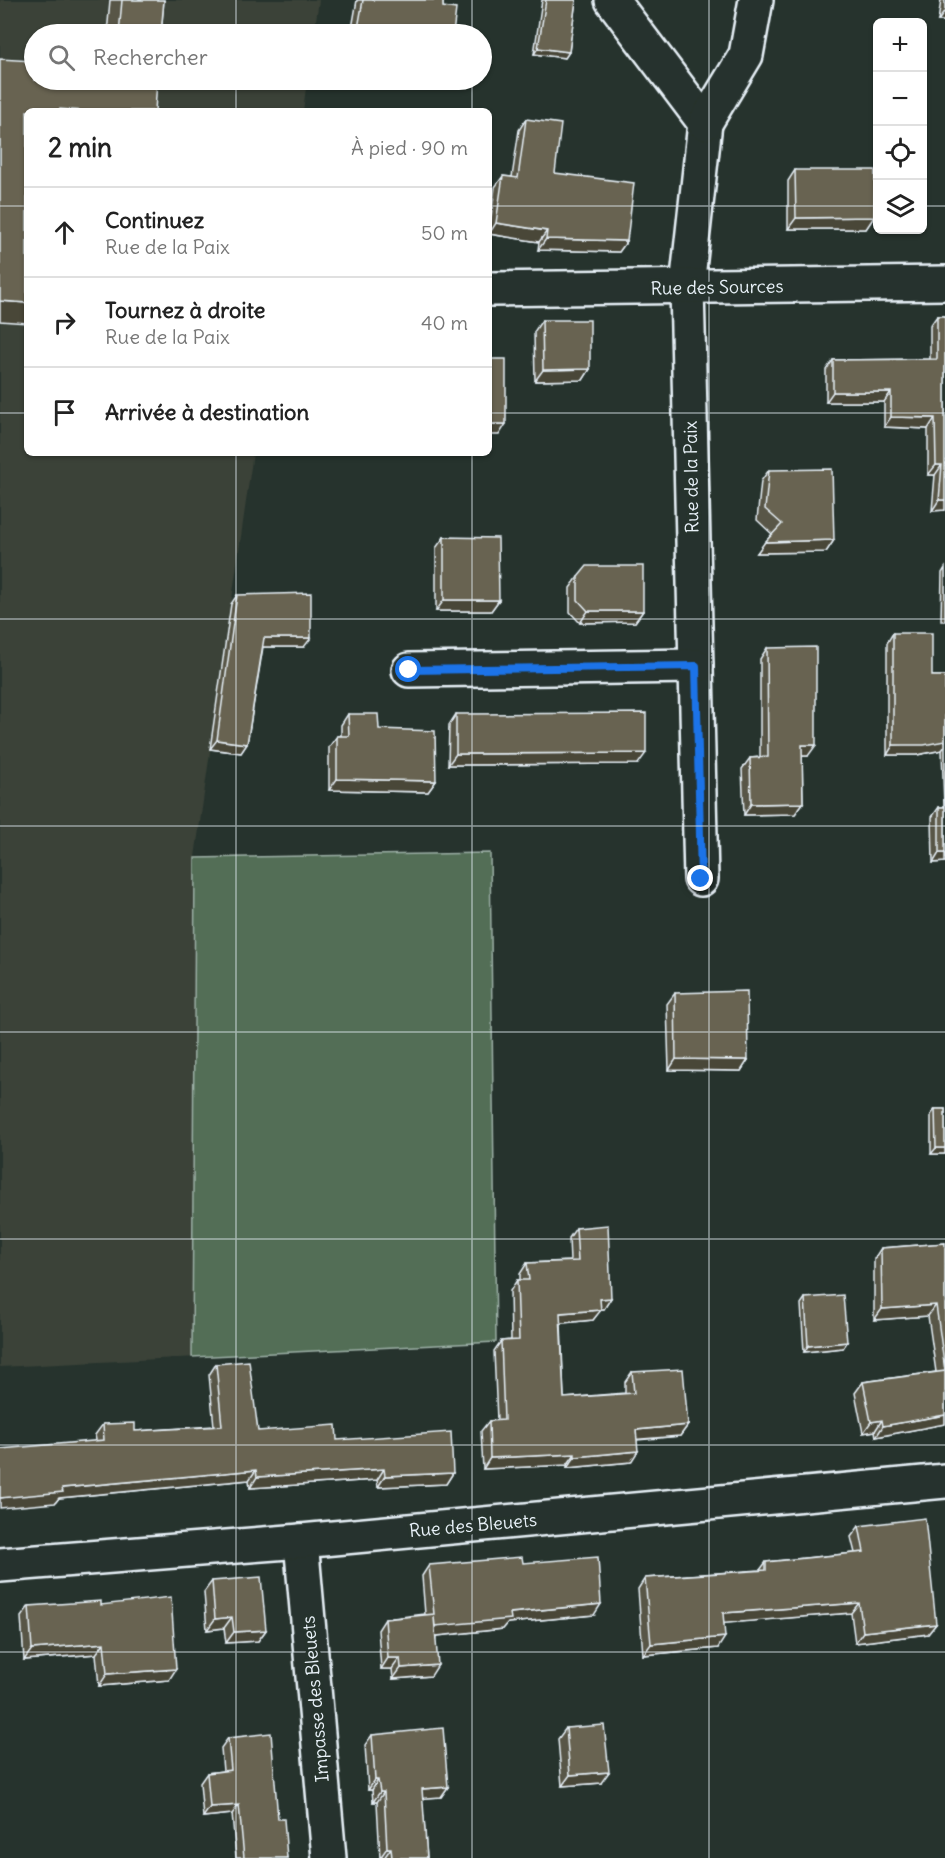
<!DOCTYPE html>
<html lang="fr">
<head>
<meta charset="utf-8">
<style>
  body { margin:0; font-family:Delius,sans-serif; background:#f6f6f6; color:#222 }
  .controls { position:absolute; right:18px; top:18px; display:grid; overflow:hidden; border-radius:9px; box-shadow:0 2px 4px #0004 }
  .controls button { width:54px; height:54px; display:grid; place-items:center; padding:0; border:0; border-bottom:2px solid #e0e0e0; background:#fff; color:#222; font:30px sans-serif }
  .stop { position:absolute; width:18px; height:18px; margin:-14px; border:4px solid #1a73e8; border-radius:50%; background:#fff }
  .stop.end { background:#1a73e8; border-color:#fff; box-shadow:0 2px 6px #0008 }
  .list { margin:0; padding:0; list-style:none }
  h2 { display:flex; justify-content:space-between; align-items:center; height:78px; margin:0; padding:0 24px; font-size:26px }
  h2 small { font-size:20px; font-weight:400; color:#767676 }
  .list li { display:grid; grid-template-columns:39px 1fr auto; gap:18px; align-items:center; box-sizing:border-box; height:90px; padding:0 24px; border-top:2px solid #e0e0e0 }
  .list b { display:block; font-size:22px; white-space:nowrap }
  .list p { margin:0; font-size:20px; white-space:nowrap; color:#767676 }
  .list em { font-size:20px; font-style:normal; color:#767676 }
  .icon { flex:none; width:33px; height:33px; fill:none; stroke:currentColor; stroke-width:2; stroke-linecap:round; stroke-linejoin:round }
  .map { position:relative; flex:none; width:945px; height:1858px; overflow:hidden }
  .search { position:absolute; background:#fff; box-shadow:0 2px 4px #0004; left:24px; top:24px; width:468px; height:66px; display:flex; align-items:center; gap:15px; box-sizing:border-box; padding:0 21px; border-radius:33px; color:#767676; font-size:22px }
  .panel { position:absolute; background:#fff; box-shadow:0 2px 4px #0004; left:24px; top:108px; width:468px; height:348px; border-radius:9px }
  .map>svg:first-child { display:block }
  .built { fill:#3a4238 }
  .pitch { fill:#526e56; stroke:#9db0a7; stroke-width:1.5 }
  .lines { fill:none; stroke-linecap:round; stroke-linejoin:round }
  .minor-casing { stroke:#e8f1f8; stroke-width:38 }
  .minor { stroke:#26332d; stroke-width:33 }
  .wall { fill:#595646; stroke:#e8f1f8; stroke-width:1.5 }
  .shaded-wall { fill:#484639; stroke:#e8f1f8; stroke-width:1.5 }
  .building { fill:#676451; stroke:#e8f1f8; stroke-width:1.5 }
  .route { stroke:#1a73e8; stroke-width:8 }
  .grid { fill:none; stroke:#e8f1f8; stroke-width:1.5; stroke-opacity:0.55 }
  .labels { text-anchor:middle; dominant-baseline:central; stroke-width:6; stroke-linejoin:round; paint-order:stroke }
  .street-label { font-size:18px; fill:#e8f1f8; stroke:#26332d }
</style>
</head>
<body>
<div class="map">
<svg width="945" height="1858" viewBox="0 0 945 1858">
  <rect width="100%" height="100%" fill="#26332d"/>
  <filter id="ink" filterUnits="userSpaceOnUse"><feTurbulence type="fractalNoise" baseFrequency=".0167" numOctaves="2"/><feDisplacementMap in="SourceGraphic" scale="12" xChannelSelector="R" yChannelSelector="G"/><feConvolveMatrix kernelMatrix="1 2 1 2 8 2 1 2 1" color-interpolation-filters="sRGB"/></filter>
  <g filter="url(#ink)">
    <!-- built -->
    <path class="built" d="M0,0h319l-5,34h-280v46h273l-4,31h-276v342h226l-58,404 295,-4 6,489 -496,25z"/>
    <!-- pitch -->
    <path class="pitch" d="M490,853l6,489 -304,15 3,-499z"/>
    <g class="lines">
      <defs>
        <g id="minor">
          <path d="M612,0l93,123 -18,164 14,592"/>
          <path d="M705,123l41,-68 10,-55"/>
          <path d="M489,289l456,-6"/>
          <path d="M409,670l287,-4"/>
          <path d="M301,1541l28,317"/>
          <path d="M0,1565l301,-24 644,-60"/>
        </g>
      </defs>
      <!-- minor casing -->
      <use href="#minor" class="minor-casing"/>
      <!-- minor -->
      <use href="#minor" class="minor"/>
    </g>
    <!-- wall -->
    <g class="wall">
      <path d="M110,0h54l-3,34h-54z"/>
      <path d="M357,0h86v7l10,27h-102z"/>
      <path d="M542,0h34l-7,52 -4,6 -31,-4z"/>
      <path d="M941,0h4v21h-7z"/>
      <path d="M526,119l29,54 72,68 -8,11 -81,-2 1,-8 -50,-8 6,-47 8,-11 9,1 7,-47z"/>
      <path d="M795,170l79,47 -8,12h-78v-48z"/>
      <path d="M937,316h8v194l-13,1 3,-36h-7v-46l-44,-2v-25h-58v-32l7,-10 97,-1v-33z"/>
      <path d="M542,320l48,49 -7,11 -48,1 -1,-49z"/>
      <path d="M769,470l65,70 -8,12 -69,1 15,-19 -15,-14 4,-39z"/>
      <path d="M444,537l55,63 -8,11h-55v-63z"/>
      <path d="M945,568v53h-4l1,-48z"/>
      <path d="M578,577l65,34 -8,11 -55,1 -10,-11v-24z"/>
      <path d="M237,595l67,52h-41l-16,97 -6,9 -31,-4 21,-145z"/>
      <path d="M893,633l39,43h13v186l-12,1 -1,-46 7,-10h5l-2,-57 -25,5h-30v-112z"/>
      <path d="M767,648l41,108h-6l1,47 -8,11 -51,1 -2,-46 8,-11 10,-1v-98z"/>
      <path d="M348,714l31,15 57,52 -8,11 -99,-2v-43l8,-11h4v-11z"/>
      <path d="M456,714l182,50 -190,1 1,-40z"/>
      <path d="M675,993l73,67 -7,11 -72,-1 -2,-66z"/>
      <path d="M935,1109h10v45h-14v-39z"/>
      <path d="M576,1228l35,70 -7,11h-3l-8,11 -32,3 3,75 61,-5v-11l7,-10 56,53 -8,11 -43,4 -6,22 -64,6v-3l-84,4 -2,-38 8,-10 8,-1 -3,-69 7,-10 10,-1 -1,-49 7,-11h3v-6l7,-11 43,-2 -1,-23z"/>
      <path d="M945,1243v181l-69,13 -1,-6 -12,2 -8,-40 8,-11 73,-10 -8,-56 -54,4v-61l7,-11z"/>
      <path d="M805,1298l42,44 -4,6 -39,4 -3,-48z"/>
      <path d="M216,1364l42,67 79,9 116,33 -7,11 -68,3 -1,-7 -127,8 -1,-8 -190,18 -4,5 41,-63 -1,-5 8,-11 32,7 79,-5 -5,-51z"/>
      <path d="M859,1526l77,98 -8,10 -73,9 -4,-30 -127,10 -6,25 -75,7 -5,-66 7,-11 115,-8 6,-8 89,-9 -4,-16z"/>
      <path d="M523,1563l71,52 -86,8 -5,6 -67,7 -5,40 -38,3 -1,-10h-11l-3,-39 7,-11 40,-5 -3,-38 7,-11z"/>
      <path d="M212,1581l54,49 -8,11 -32,2 -2,-15 -17,2 -3,-38z"/>
      <path d="M101,1605l68,75 -70,6 -3,-32 -72,6 -3,-43 8,-11z"/>
      <path d="M566,1728l35,55 -39,3 -4,-47z"/>
      <path d="M372,1735l76,52 -7,10 -19,1 5,60h-47l-3,-56h-4l-1,-12h-4l-3,-45z"/>
      <path d="M228,1738l50,81 9,39h-51l-4,-44 -29,3 -3,-34 7,-10 16,-2 -2,-23z"/>
    </g>
    <!-- shaded-wall -->
    <g class="shaded-wall">
      <path d="M945,11v10h-7z"/>
      <path d="M538,48l31,4 -4,6 -31,-4z"/>
      <path d="M874,217l-8,12h-78l8,-11z"/>
      <path d="M496,223l51,8 -8,11 -50,-8z"/>
      <path d="M546,239l81,2 -8,11 -81,-2z"/>
      <path d="M0,301l27,2v20l-27,-2z"/>
      <path d="M590,369l-7,11 -48,1 8,-11z"/>
      <path d="M833,392h58l-7,10h-58z"/>
      <path d="M891,417l44,1 -7,11 -44,-2z"/>
      <path d="M489,424h17l-7,11h-10z"/>
      <path d="M936,465h6l-7,10h-7z"/>
      <path d="M939,500h6v10l-13,1z"/>
      <path d="M834,540l-8,12 -69,1 8,-11z"/>
      <path d="M444,600h55l-8,11h-55z"/>
      <path d="M588,611h55l-8,11 -55,1z"/>
      <path d="M264,638h47l-7,9h-46z"/>
      <path d="M217,740l30,4 -6,9 -31,-4z"/>
      <path d="M945,741v5l-3,4 -25,5h-30l6,-10z"/>
      <path d="M802,745h14l-8,11h-14z"/>
      <path d="M646,753l-8,11 -190,1 8,-11z"/>
      <path d="M337,779l99,2 -8,11 -99,-2z"/>
      <path d="M803,803l-8,11 -51,1 7,-11z"/>
      <path d="M939,853h6v9l-12,1z"/>
      <path d="M676,1059l72,1 -7,11 -72,-1z"/>
      <path d="M936,1148h9v6h-14z"/>
      <path d="M611,1298l-7,11h-11l7,-10z"/>
      <path d="M936,1305l-8,11 -54,4 8,-11z"/>
      <path d="M601,1310l-8,10 -40,4 7,-11z"/>
      <path d="M847,1342l-4,6 -39,4 4,-6z"/>
      <path d="M945,1415v9l-69,13 7,-11z"/>
      <path d="M882,1420l-7,11 -12,2 8,-11z"/>
      <path d="M688,1425l-8,11 -51,4 7,-10z"/>
      <path d="M638,1451l-7,11 -64,6 8,-11z"/>
      <path d="M575,1454l-8,11 -84,4 7,-11z"/>
      <path d="M384,1469l-7,11 -127,8 7,-11z"/>
      <path d="M256,1470l-7,10 -190,18 -4,5 -55,5v-10l62,-10z"/>
      <path d="M453,1473l-7,11 -68,3 7,-11z"/>
      <path d="M859,1603l-8,10 -135,11 7,-11z"/>
      <path d="M601,1604l-7,11 -86,8 -5,6 -76,8 8,-11 75,-13z"/>
      <path d="M232,1617l-8,11 -17,2 8,-11z"/>
      <path d="M936,1624l-8,10 -73,9 8,-11z"/>
      <path d="M266,1630l-8,11 -32,2 8,-11z"/>
      <path d="M725,1637l-7,11 -75,7 8,-11z"/>
      <path d="M104,1643l-8,11 -72,6 8,-11z"/>
      <path d="M388,1658h12l-8,11h-11z"/>
      <path d="M438,1665l-7,11 -38,3 8,-11z"/>
      <path d="M176,1669l-7,11 -70,6 8,-12z"/>
      <path d="M609,1772l-8,11 -39,3 8,-11z"/>
      <path d="M375,1780h3l-6,10h-4z"/>
      <path d="M448,1787l-7,10 -26,2 7,-10z"/>
      <path d="M380,1792h4l-7,10h-4z"/>
      <path d="M239,1805l-7,9 -29,3 7,-10z"/>
      <path d="M387,1848h4l-7,10h-4z"/>
    </g>
    <!-- building -->
    <g class="building">
      <path d="M122,0h42l-3,34h-42z"/>
      <path d="M363,0h80v7l13,2 -3,25h-96z"/>
      <path d="M546,0h30l-7,52 -31,-4z"/>
      <path d="M33,58h1v22h123l-2,31h-70l-25,-2v2h-33v192l-27,-2v-242l33,2z"/>
      <path d="M526,119l35,5 -6,49 79,10 -7,58 -81,-2 1,-8 -51,-8 7,-47 15,2z"/>
      <path d="M795,170h80l-1,47 -78,1z"/>
      <path d="M937,316h8v184h-6l3,-35h-6l-1,-47 -44,-1v-25h-58v-32l104,-1z"/>
      <path d="M542,320h48v49l-47,1z"/>
      <rect x="489" y="359" width="17" height="65"/>
      <path d="M832,469l2,71 -69,2 17,-18 -17,-15 4,-39z"/>
      <path d="M444,537l54,1 1,62h-55z"/>
      <path d="M587,566h56v45h-55l-10,-11v-23z"/>
      <path d="M311,593v45h-47l-17,106 -30,-4 20,-145z"/>
      <path d="M893,633h39v43h13v65l-21,4h-31z"/>
      <path d="M816,647v98h-14l1,58 -52,1 -1,-46 18,-1 -1,-109z"/>
      <path d="M646,713v40l-190,1v-40z"/>
      <path d="M348,714h30l1,15 56,2 1,50 -99,-2v-43h12z"/>
      <rect x="939" y="807" width="6" height="46"/>
      <path d="M747,991l1,69 -72,-1 -1,-66z"/>
      <path d="M935,1109h10v39h-9z"/>
      <path d="M608,1225l3,73 -11,1 1,11 -41,3 4,85 70,-5 -2,-21 51,-3 5,56 -52,5 2,21 -63,6v-3l-85,4 -1,-37 15,-1 -3,-79 18,-1 -2,-60h12l-2,-17 51,-2 -2,-33z"/>
      <path d="M945,1243v172l-62,11 -1,-6 -11,2 -8,-40 82,-11 -9,-66 -54,4 -1,-61z"/>
      <path d="M843,1295l4,47 -39,4 -3,-48z"/>
      <path d="M249,1361l9,70 78,-6 1,15 114,-8 2,41 -68,3 -1,-7 -127,8 -1,-7 -194,18 1,4 -63,6v-49l104,-9 -1,-16 32,-1v8l87,-5 -6,-62z"/>
      <path d="M925,1518l11,106 -73,8 -4,-29 -136,10 2,24 -74,7 -6,-66 121,-8v-8l98,-10 -5,-26z"/>
      <path d="M522,1557l1,6 75,-6 3,47 -91,9 1,6 -76,7 -1,-9 4,48 -37,3 -1,-10h-12l-3,-39 49,-5 -5,-49z"/>
      <path d="M261,1577l5,53 -32,2 -2,-15 -17,2 -3,-38z"/>
      <path d="M171,1597l5,72 -69,5 -3,-31 -72,6 -3,-43 72,-5v4z"/>
      <path d="M604,1725l5,47 -39,3 -4,-47z"/>
      <path d="M443,1728l5,59 -26,2 5,69h-35l-1,-10h-4l-3,-56h-4l-2,-12h-3l-3,-45z"/>
      <path d="M271,1733l7,86h6l3,39h-43l-5,-53 -29,2 -3,-34 24,-3 -3,-32z"/>
    </g>
  </g>
  <g class="lines" filter="url(#ink)">
    <!-- route -->
    <path class="route" d="M409,670l287,-4 5,213"/>
  </g>
  <!-- grid -->
  <path class="grid" d="M236,0v34M472,0v34M709,0v1858M236,80v31M472,80v31M0,206h27M489,206h389M922,206h23M0,413h27M489,413h456M236,453v1405M472,453v1405M0,619h945M0,826h945M0,1032h945M0,1239h945M0,1445h945M0,1652h945"/>
  <g class="labels">
    <!-- street labels -->
    <g class="street-label">
      <text transform="translate(717 287) rotate(-1)">Rue des Sources</text>
      <text transform="translate(691 477) rotate(-91)">Rue de la Paix</text>
      <text transform="translate(473 1525) rotate(-5)">Rue des Bleuets</text>
      <text transform="translate(315 1699) rotate(-95)">Impasse des Bleuets</text>
    </g>
  </g>
</svg>
<div class="controls">
<button>+</button>
<button>−</button>
<button><svg class="icon" aria-label="locate" viewBox="0 0 24 24"><circle cx="12" cy="12" r="6"/><path d="M12 2v4M12 18v4M2 12h4M18 12h4"/></svg></button>
<button><svg class="icon" aria-label="layers" viewBox="0 0 24 24"><path d="M12 4l9 5-9 5-9-5zM3 14l9 5 9-5"/></svg></button>
</div>
<div class="stop" style="left:409px;top:670px"></div>
<div class="stop end" style="left:701px;top:879px"></div>
<div class="search"><svg class="icon" aria-label="search" viewBox="0 0 24 24"><circle cx="10" cy="10" r="6"/><path d="M15 15l6 6"/></svg>Rechercher</div>
<section class="panel">
<h2>2 min<small>À pied · 90 m</small></h2>
<ul class="list">
<li><svg class="icon" aria-label="ahead" viewBox="0 0 24 24"><path d="M12 20V5M6 11l6-6 6 6"/></svg><div><b>Continuez</b><p>Rue de la Paix</p></div><em>50 m</em></li>
<li><svg class="icon" aria-label="right" viewBox="0 0 24 24"><path d="M7 20v-9h11M14 6l5 5-5 5"/></svg><div><b>Tournez à droite</b><p>Rue de la Paix</p></div><em>40 m</em></li>
<li><svg class="icon" aria-label="arrive" viewBox="0 0 24 24"><path d="M6 21V4h12l-3 4 3 4H6"/></svg><div><b>Arrivée à destination</b></div></li>
</ul>
</section>
</div>
</body>
</html>
